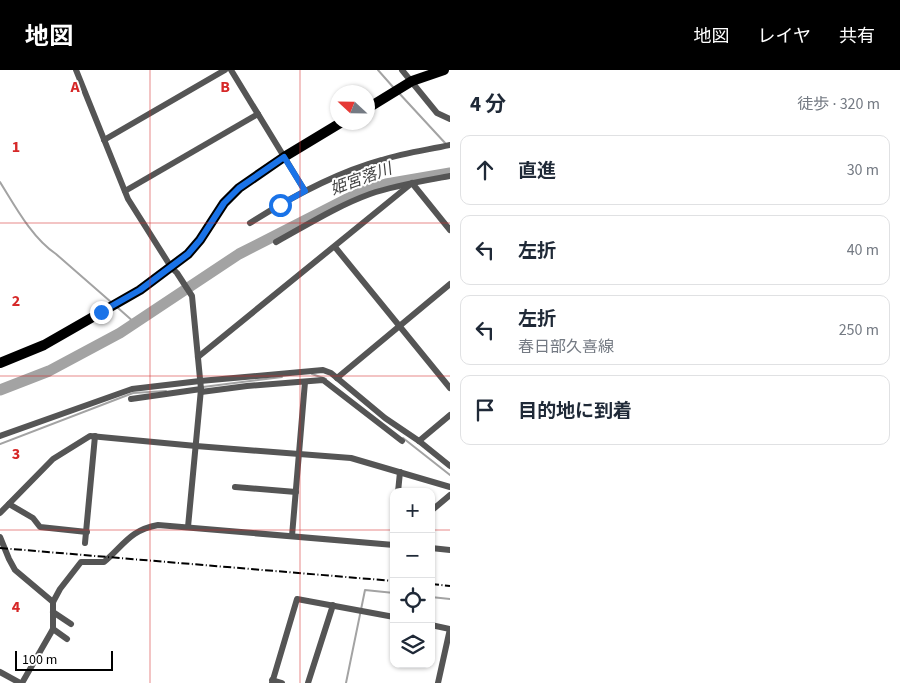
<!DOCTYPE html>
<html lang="ja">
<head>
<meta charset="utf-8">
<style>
  body { margin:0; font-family:"Source Sans 3","Noto Sans JP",sans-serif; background:#f2f2f3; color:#1f2937 }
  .controls { position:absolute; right:15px; bottom:15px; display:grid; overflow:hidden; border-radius:10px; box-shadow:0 1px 4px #0004 }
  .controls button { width:45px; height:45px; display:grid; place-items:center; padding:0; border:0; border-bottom:1px solid #e0e1e3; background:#fff; color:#1f2937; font:25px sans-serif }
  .compass { position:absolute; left:330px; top:15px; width:45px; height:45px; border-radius:50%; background:#fff; box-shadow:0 1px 4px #0004; rotate:292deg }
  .scale { position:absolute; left:15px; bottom:12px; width:98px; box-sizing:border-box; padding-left:5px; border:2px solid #000; border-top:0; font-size:14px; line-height:18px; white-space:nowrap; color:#000; -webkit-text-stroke:4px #fff; paint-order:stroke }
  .stop { position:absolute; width:15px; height:15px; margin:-11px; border:4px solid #1a73e8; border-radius:50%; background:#fff }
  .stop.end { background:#1a73e8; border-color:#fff; box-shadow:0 1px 5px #0008 }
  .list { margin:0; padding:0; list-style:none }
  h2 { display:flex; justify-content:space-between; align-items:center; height:65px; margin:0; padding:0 20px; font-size:21px }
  h2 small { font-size:16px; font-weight:400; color:#747a83 }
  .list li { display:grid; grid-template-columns:32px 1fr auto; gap:15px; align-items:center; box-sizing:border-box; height:70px; margin:0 10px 10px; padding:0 10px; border:1px solid #e0e1e3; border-radius:10px }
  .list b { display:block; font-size:19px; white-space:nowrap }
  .list p { margin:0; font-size:16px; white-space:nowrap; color:#747a83 }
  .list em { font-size:16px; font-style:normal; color:#747a83 }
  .icon { flex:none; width:28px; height:28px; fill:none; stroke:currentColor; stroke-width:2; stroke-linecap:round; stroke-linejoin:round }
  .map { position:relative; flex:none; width:450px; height:613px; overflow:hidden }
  header { display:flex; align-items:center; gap:30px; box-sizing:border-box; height:70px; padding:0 25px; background:#000; color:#fff }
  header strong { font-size:24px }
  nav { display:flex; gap:28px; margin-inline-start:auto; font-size:18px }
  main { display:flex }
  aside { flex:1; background:#fff }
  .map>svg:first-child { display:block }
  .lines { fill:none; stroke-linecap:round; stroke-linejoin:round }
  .stream { stroke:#a3a3a3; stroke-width:2 }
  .river { stroke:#a3a3a3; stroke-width:11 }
  .street { stroke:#555; stroke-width:6 }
  .primary { stroke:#000; stroke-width:10 }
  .rail { stroke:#000; stroke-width:2; stroke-dasharray:8 2.5 1 2.5; stroke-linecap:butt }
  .route { stroke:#1a73e8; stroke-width:6 }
  .grid { fill:none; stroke:#d62828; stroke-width:1; stroke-opacity:0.55 }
  .labels { text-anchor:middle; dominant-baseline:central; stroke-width:4; stroke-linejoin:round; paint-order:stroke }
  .water-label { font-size:16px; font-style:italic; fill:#444; stroke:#fff }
  .grid-label { font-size:16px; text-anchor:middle; font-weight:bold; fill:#d62828; stroke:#fff; stroke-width:4; stroke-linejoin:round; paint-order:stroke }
</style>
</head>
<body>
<header>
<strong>地図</strong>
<nav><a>地図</a><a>レイヤ</a><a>共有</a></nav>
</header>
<main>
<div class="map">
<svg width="450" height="613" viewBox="0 0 450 613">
  <rect width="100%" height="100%" fill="#fff"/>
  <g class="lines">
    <!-- stream -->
    <g class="stream">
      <path d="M378,0l15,17"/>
      <path d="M398,22l48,52"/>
      <path d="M0,112c15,24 32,56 56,72l55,48"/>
      <path d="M118,238l17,15"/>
      <path d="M312,304l14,5"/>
      <path d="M203,317l79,-10"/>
      <path d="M403,368l47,37"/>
      <path d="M0,374l133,-51 33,-2"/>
      <path d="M431,527l19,2"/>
      <path d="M346,613l19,-93 29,3"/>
    </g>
    <!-- river -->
    <path class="river" d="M0,320l49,-19 71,-38 119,-79 108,-55 19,-9 20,-6 64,-11"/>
    <!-- street -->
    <g class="street">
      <path d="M76,0l52,129 43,68 6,6 15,23 9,93 -13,138"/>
      <path d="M231,0l74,121"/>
      <path d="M402,0l35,43 13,6"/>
      <path d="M104,70l121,-70"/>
      <path d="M125,121l133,-77"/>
      <path d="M250,153c41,-26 85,-50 132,-63 22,-7 45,-10 68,-15"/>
      <path d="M276,172c31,-17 61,-36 94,-48 26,-9 53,-13 80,-18"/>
      <path d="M335,177l115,141"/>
      <path d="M198,287l214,-174 38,47"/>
      <path d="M337,308l113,-94"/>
      <path d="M201,322l46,-6 76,-6 79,61"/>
      <path d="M131,329l70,-10"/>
      <path d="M0,366l132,-47 68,-8 123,-11 8,3 54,45 34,23 31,25"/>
      <path d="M419,371l31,-26"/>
      <path d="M235,417l61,5"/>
      <path d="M398,422l2,-20"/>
      <path d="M9,434l24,14 7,9 47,5"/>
      <path d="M431,441l19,-16"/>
      <path d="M0,443l53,-54 37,-23 106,10 155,12 99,29"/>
      <path d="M292,466l13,-154"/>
      <path d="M0,467l9,22 6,11 38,32"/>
      <path d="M85,473l10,-107"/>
      <path d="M431,478l19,2"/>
      <path d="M53,542l18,12"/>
      <path d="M431,555l19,4"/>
      <path d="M53,559l14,10"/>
      <path d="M0,602l20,11"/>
      <path d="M272,610l10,3"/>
      <path d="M22,613l31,-54v-27l7,-13 21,-27h23c20,-17 26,-32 54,-37l236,20"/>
      <path d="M272,613l25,-84 97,18"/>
      <path d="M308,613l25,-78"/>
      <path d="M438,613l12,-54"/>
    </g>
    <!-- primary -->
    <g class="primary">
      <path d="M368,38l44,-27 32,-11"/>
      <path d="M0,293l44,-18 96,-55 48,-36 12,-14 24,-37 15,-15 45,-31 58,-35"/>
    </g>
    <!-- rail -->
    <g class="rail">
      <path d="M0,478l394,33"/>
      <path d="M431,514l19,2"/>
    </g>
  </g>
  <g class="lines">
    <!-- route -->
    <path class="route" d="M101,242l39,-22 48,-36 12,-14 24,-37 15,-15 45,-31 21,34 -25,14"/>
  </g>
  <!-- grid -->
  <path class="grid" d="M150,0v613M300,0v613M0,153h450M0,306h450M0,460h394M431,460h19"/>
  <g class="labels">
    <!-- water labels -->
    <g class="water-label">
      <text transform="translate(361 109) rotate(-20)">姫宮落川</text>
    </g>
  </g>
  <g class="grid-label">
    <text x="75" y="22">A</text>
    <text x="225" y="22">B</text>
    <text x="16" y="82">1</text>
    <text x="16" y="236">2</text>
    <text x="16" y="389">3</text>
    <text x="16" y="542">4</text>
  </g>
</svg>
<div class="controls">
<button>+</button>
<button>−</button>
<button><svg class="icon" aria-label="locate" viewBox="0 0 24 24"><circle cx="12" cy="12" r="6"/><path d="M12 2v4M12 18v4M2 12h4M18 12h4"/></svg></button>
<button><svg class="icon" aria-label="layers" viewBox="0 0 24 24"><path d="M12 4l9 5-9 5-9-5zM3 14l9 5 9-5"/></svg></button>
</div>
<svg class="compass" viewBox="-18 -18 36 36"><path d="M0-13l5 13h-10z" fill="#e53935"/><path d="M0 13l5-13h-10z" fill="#747a83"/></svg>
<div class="scale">100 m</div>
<div class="stop" style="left:280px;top:135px"></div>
<div class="stop end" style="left:101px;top:242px"></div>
</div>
<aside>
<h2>4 分<small>徒歩 · 320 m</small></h2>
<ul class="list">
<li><svg class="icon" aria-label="ahead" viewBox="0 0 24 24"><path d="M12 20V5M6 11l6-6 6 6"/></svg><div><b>直進</b></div><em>30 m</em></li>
<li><svg class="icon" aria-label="left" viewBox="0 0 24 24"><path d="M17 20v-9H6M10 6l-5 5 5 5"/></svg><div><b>左折</b></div><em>40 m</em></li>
<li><svg class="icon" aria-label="left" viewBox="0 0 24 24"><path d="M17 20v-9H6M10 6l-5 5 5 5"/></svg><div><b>左折</b><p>春日部久喜線</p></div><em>250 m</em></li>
<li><svg class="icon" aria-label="arrive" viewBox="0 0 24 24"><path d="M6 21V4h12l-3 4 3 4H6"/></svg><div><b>目的地に到着</b></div></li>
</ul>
</aside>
</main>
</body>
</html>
